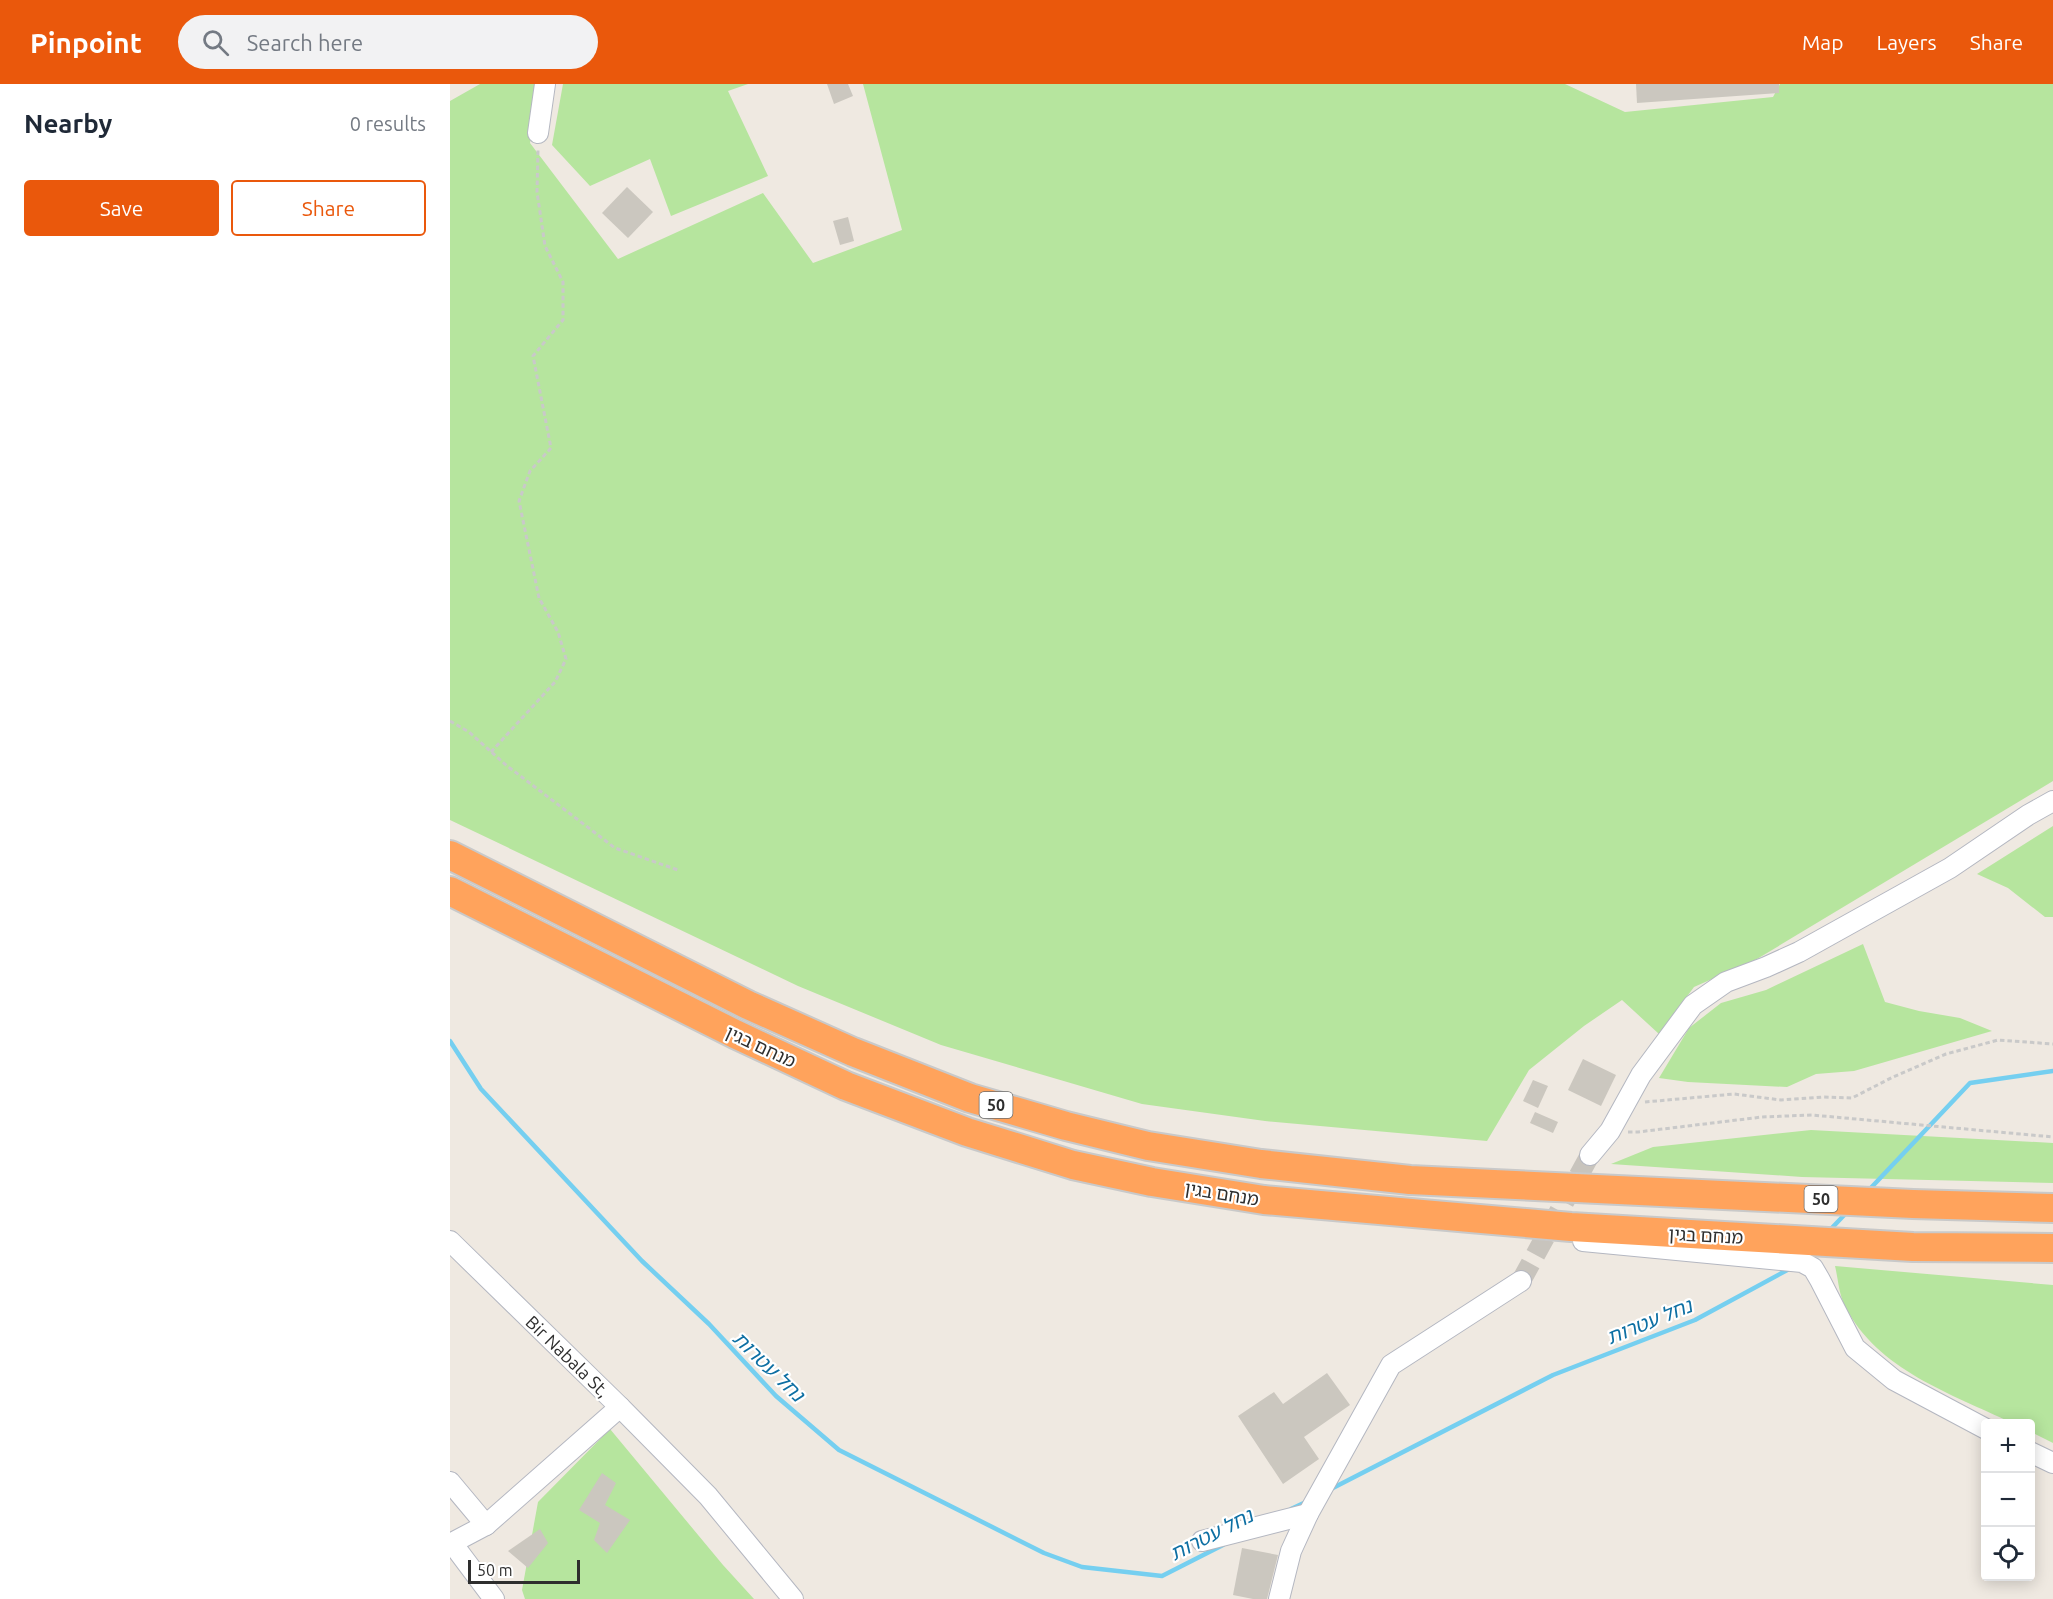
<!DOCTYPE html>
<html lang="en">
<head>
<meta charset="utf-8">
<style>
  body { margin:0; font-family:Ubuntu,"Noto Sans Hebrew",sans-serif; background:#f2f2f3; color:#1f2937 }
  .controls { position:absolute; right:18px; bottom:18px; display:grid; overflow:hidden; border-radius:6px; box-shadow:0 3px 15px #0003 }
  .controls button { width:54px; height:54px; display:grid; place-items:center; padding:0; border:0; border-bottom:2px solid #e0e1e3; background:#fff; color:#1f2937; font:30px sans-serif }
  .scale { position:absolute; left:18px; bottom:15px; width:112px; box-sizing:border-box; padding-left:6px; border:3px solid #2e2e2e; border-top:0; font-size:16px; line-height:21px; white-space:nowrap; color:#2e2e2e; -webkit-text-stroke:4px #fff; paint-order:stroke }
  .list { margin:0; padding:0; list-style:none }
  h2 { display:flex; justify-content:space-between; align-items:center; height:78px; margin:0; padding:0 24px; font-size:26px }
  h2 small { font-size:20px; font-weight:400; color:#747a83 }
  .actions { display:flex; gap:12px; padding:18px 24px }
  .actions a { flex:1; padding:14px 0; border:2px solid #ea580c; border-radius:6px; text-align:center; font-size:21px; color:#ea580c }
  .actions .main { background:#ea580c; color:#fff }
  .icon { flex:none; width:33px; height:33px; fill:none; stroke:currentColor; stroke-width:2; stroke-linecap:round; stroke-linejoin:round }
  .map { position:relative; flex:none; width:1603px; height:1515px; overflow:hidden }
  header { display:flex; align-items:center; gap:36px; box-sizing:border-box; height:84px; padding:0 30px; background:#ea580c; color:#fff }
  header strong { font-size:28px }
  nav { display:flex; gap:33px; margin-inline-start:auto; font-size:21px }
  .search { width:420px; height:54px; background:#f2f2f3; display:flex; align-items:center; gap:15px; box-sizing:border-box; padding:0 21px; border-radius:33px; color:#747a83; font-size:22px }
  main { display:flex }
  aside { flex:1; background:#fff }
  .map>svg:first-child { display:block }
  .green { fill:#b6e59e }
  .lines { fill:none; stroke-linecap:round; stroke-linejoin:round }
  .stream { stroke:#75cff0; stroke-width:4.5 }
  .building { fill:#cbc7bf }
  .minor-tunnel { stroke:#c8c4bd; stroke-width:20; stroke-dasharray:20 10; stroke-linecap:butt }
  .minor-casing { stroke:#b4b7c1; stroke-width:22 }
  .highway-casing { stroke:#c9c9c9; stroke-width:32 }
  .path { stroke:#c9c9c9; stroke-width:3; stroke-dasharray:4.5 3; stroke-linecap:butt }
  .minor { stroke:#fff; stroke-width:20 }
  .highway { stroke:#ffa35c; stroke-width:28 }
  .labels { text-anchor:middle; dominant-baseline:central; stroke-width:4.5; stroke-linejoin:round; paint-order:stroke }
  .shield { fill:#fff; stroke:#6d6d6d; stroke-width:1.5 }
  .shield-label { font-size:16px; font-weight:bold; fill:#2e2e2e }
  .street-label { font-size:18px; fill:#2e2e2e; stroke:#fff }
  .water-label { font-size:20px; font-style:italic; fill:#0d6fa3; stroke:#fff }
</style>
</head>
<body>
<header>
<strong>Pinpoint</strong>
<div class="search"><svg class="icon" aria-label="search" viewBox="0 0 24 24"><circle cx="10" cy="10" r="6"/><path d="M15 15l6 6"/></svg>Search here</div>
<nav><a>Map</a><a>Layers</a><a>Share</a></nav>
</header>
<main>
<aside>
<h2>Nearby<small>0 results</small></h2>
<ul class="list">
</ul>
<div class="actions"><a class="main">Save</a><a>Share</a></div>
</aside>
<div class="map">
<svg width="1603" height="1515" viewBox="0 0 1603 1515">
  <rect width="100%" height="100%" fill="#efe9e1"/>
  <!-- green -->
  <g class="green">
    <path d="M30,0h58l-8,59 88,116 145,-66 50,70 89,-33 -39,-146h702l60,28 148,-15 7,-13h273v697l-296,178 -63,28 -35,47 -37,-34 -38,26 -55,44 -42,71 -222,-20 -123,-17 -201,-59 -143,-59 -348,-166v-719z"/>
    <path d="M113,0h185l-20,7 40,85 -97,40 -21,-57 -60,27 -38,-41z"/>
    <path d="M1603,742v91h-8l-37,-29 -31,-14z"/>
    <path d="M1413,860l22,58 34,9 41,7 32,13 -138,40 -38,3 -29,13 -99,-5 -29,-4 30,-50 32,-25 45,-13z"/>
    <path d="M1361,1046l242,13v40l-251,-6 -191,-13 42,-17z"/>
    <path d="M1385,1182l218,19v158l-22,-11 -1,-8 -18,-1c-60,-29 -135,-53 -167,-117 -6,-11 -7,-28 -10,-40z"/>
    <path d="M160,1345l113,136 31,34h-229l-3,-9 16,-88z"/>
  </g>
  <g class="lines">
    <!-- stream -->
    <g class="stream">
      <path d="M0,957l31,48 161,172 67,63 67,72 63,54 205,103 38,14 80,9 61,-31"/>
      <path d="M1417,1108l103,-109 83,-12"/>
      <path d="M1379,1147l19,-20"/>
      <path d="M879,1406l224,-115 142,-55 96,-52"/>
      <path d="M841,1425l17,-8"/>
    </g>
  </g>
  <!-- building -->
  <g class="building">
    <path d="M377,0h21l5,12 -19,8z"/>
    <path d="M1186,0h143v9l-142,10z"/>
    <path d="M177,103l26,25 -25,26 -26,-25z"/>
    <path d="M398,133l6,24 -14,4 -7,-24z"/>
    <path d="M1133,975l33,16 -15,31 -33,-16z"/>
    <path d="M1083,996l15,6 -10,22 -15,-7z"/>
    <path d="M1085,1028l23,10 -5,11 -23,-10z"/>
    <path d="M877,1289l23,32 -46,32 15,22 -36,25 -45,-68 36,-24 9,12z"/>
    <path d="M152,1389l14,10 -11,22 25,15 -23,33 -13,-13 6,-17 -21,-13z"/>
    <path d="M90,1445l8,14 -20,25 -20,-17z"/>
    <path d="M792,1464l36,7 -11,44h-14l-20,-4z"/>
  </g>
  <g class="lines">
    <!-- minor-tunnel -->
    <path class="minor-tunnel" d="M1071,1197l69,-126"/>
    <defs>
      <g id="minor">
        <path d="M88,49l7,-49"/>
        <path d="M1140,1071l20,-24 31,-56 52,-70 33,-23 40,-15 33,-15 151,-84 78,-53 25,-14"/>
        <path d="M0,1157l170,166 -134,118 -36,19"/>
        <path d="M1133,1157l219,21 11,6 7,12 35,68 39,32 92,49"/>
        <path d="M170,1323l88,89 85,103"/>
        <path d="M1580,1368l23,11"/>
        <path d="M0,1398l36,43"/>
        <path d="M752,1457l106,-27"/>
        <path d="M2,1459l42,56"/>
        <path d="M829,1515l12,-48 17,-37 83,-149 130,-84"/>
      </g>
      <g id="highway">
        <path d="M0,771l298,150 105,47 117,46 96,28 82,20 113,18 149,16 503,24 140,4"/>
        <path d="M0,807l285,143 111,52 121,46 106,33 79,17 112,18 307,27 342,20 140,1"/>
      </g>
    </defs>
    <!-- minor casing -->
    <use href="#minor" class="minor-casing"/>
    <!-- highway casing -->
    <use href="#highway" class="highway-casing"/>
    <!-- path -->
    <g class="path">
      <path d="M0,637l19,11 37,33 109,83 63,22"/>
      <path d="M41,668l64,-70 11,-23 -8,-27 -19,-34 -20,-97 11,-30 21,-23 -18,-92 30,-36v-38l-18,-36 -8,-54 1,-42"/>
      <path d="M1195,1018l89,-8 47,6 42,-3 29,1 41,-21 53,-23 52,-14 55,4"/>
      <path d="M1178,1048h10l124,-15 50,-2 241,22"/>
    </g>
    <!-- minor -->
    <use href="#minor" class="minor"/>
    <!-- highway -->
    <use href="#highway" class="highway"/>
  </g>
  <g class="labels">
    <!-- shield labels -->
    <g class="shield">
      <rect x="529.5" y="1008" width="33" height="26" rx="4.5"/>
      <rect x="1354.5" y="1102" width="33" height="26" rx="4.5"/>
    </g>
    <g class="shield-label">
      <text x="546" y="1021">50</text>
      <text x="1371" y="1115">50</text>
    </g>
    <!-- street labels -->
    <g class="street-label">
      <text transform="translate(311 962) rotate(25)">מנחם בגין</text>
      <text transform="translate(772 1109) rotate(9)">מנחם בגין</text>
      <text transform="translate(1256 1151) rotate(3)">מנחם בגין</text>
      <text transform="translate(118 1272) rotate(44)">Bir Nabala St,</text>
    </g>
    <!-- water labels -->
    <g class="water-label">
      <text transform="translate(1199 1237) rotate(-22)">נחל עטרות</text>
      <text transform="translate(319 1282) rotate(44)">נחל עטרות</text>
      <text transform="translate(761 1450) rotate(-27)">נחל עטרות</text>
    </g>
  </g>
</svg>
<div class="controls">
<button>+</button>
<button>−</button>
<button><svg class="icon" aria-label="locate" viewBox="0 0 24 24"><circle cx="12" cy="12" r="6"/><path d="M12 2v4M12 18v4M2 12h4M18 12h4"/></svg></button>
</div>
<div class="scale">50 m</div>
</div>
</main>
</body>
</html>
